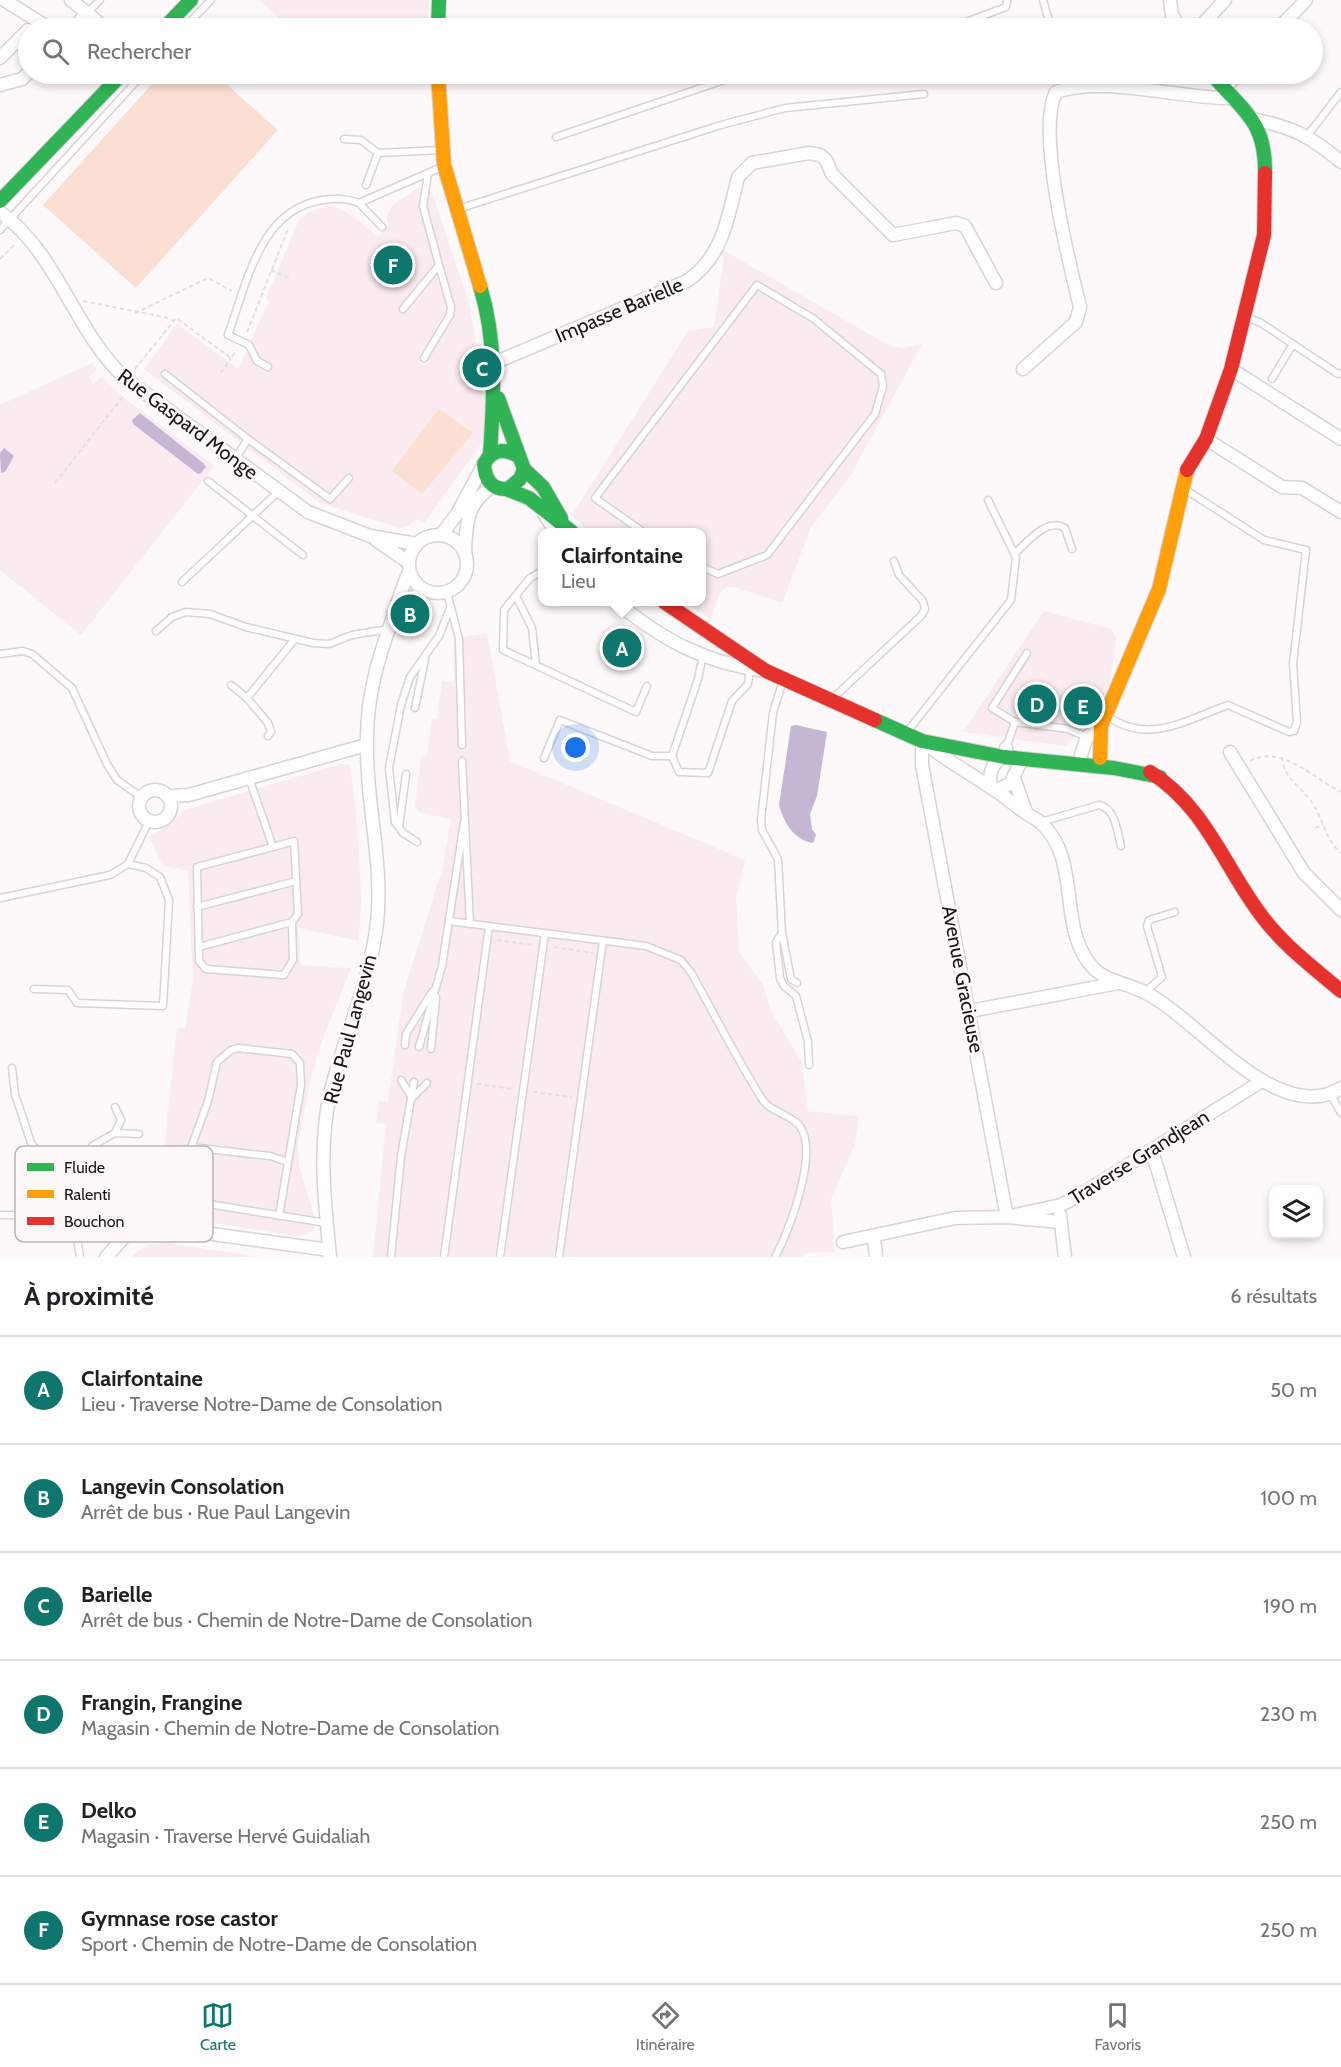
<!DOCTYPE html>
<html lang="fr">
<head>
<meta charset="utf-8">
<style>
  body { margin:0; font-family:Cabin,sans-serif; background:#f2f2f2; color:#202124 }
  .controls { position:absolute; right:18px; bottom:18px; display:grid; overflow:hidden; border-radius:12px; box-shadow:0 3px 9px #0003 }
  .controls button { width:54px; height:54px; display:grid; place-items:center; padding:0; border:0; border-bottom:2px solid #e0e0e0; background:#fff; color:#202124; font:30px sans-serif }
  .you { position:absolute; left:576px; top:748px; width:21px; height:21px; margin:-15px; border:4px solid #fff; border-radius:50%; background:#1a73e8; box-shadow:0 0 0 9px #1a73e833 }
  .badge { display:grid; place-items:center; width:39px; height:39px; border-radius:50%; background:#0f766e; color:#fff; font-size:20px; font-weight:700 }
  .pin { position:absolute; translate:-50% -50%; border:3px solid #fff; box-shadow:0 2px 6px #0006 }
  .popup { position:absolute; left:538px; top:528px; width:168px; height:78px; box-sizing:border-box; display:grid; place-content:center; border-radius:12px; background:#fff; filter:drop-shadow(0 2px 4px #0005); font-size:20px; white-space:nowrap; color:#757577 }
  .popup b { font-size:22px; color:#202124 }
  .popup::after { content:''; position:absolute; left:50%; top:100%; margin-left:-12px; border:12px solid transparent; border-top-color:#fff }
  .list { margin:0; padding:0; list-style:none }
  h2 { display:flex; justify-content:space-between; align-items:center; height:78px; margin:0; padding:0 24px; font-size:26px }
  h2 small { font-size:20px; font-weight:400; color:#757577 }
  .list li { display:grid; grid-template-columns:39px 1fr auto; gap:18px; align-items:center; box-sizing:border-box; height:108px; padding:0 24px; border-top:2px solid #e0e0e0 }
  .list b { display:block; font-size:22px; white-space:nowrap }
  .list p { margin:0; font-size:20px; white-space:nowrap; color:#757577 }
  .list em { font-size:20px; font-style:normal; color:#757577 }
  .icon { flex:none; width:33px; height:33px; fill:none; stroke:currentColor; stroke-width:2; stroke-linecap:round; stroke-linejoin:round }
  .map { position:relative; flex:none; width:1341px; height:1257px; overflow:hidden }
  .search { position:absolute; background:#fff; box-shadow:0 3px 9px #0003; left:18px; right:18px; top:18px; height:66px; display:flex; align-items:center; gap:15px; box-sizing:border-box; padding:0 21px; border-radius:33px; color:#757577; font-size:22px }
  .sheet { height:726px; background:#fff }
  nav { display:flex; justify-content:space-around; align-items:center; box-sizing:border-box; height:84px; border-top:2px solid #e0e0e0; background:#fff; font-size:16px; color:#757577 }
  nav a { display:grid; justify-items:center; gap:3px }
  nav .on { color:#0f766e }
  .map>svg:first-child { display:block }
  .built { fill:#f9ebef }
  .green { fill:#fadfd2 }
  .water { fill:#c5b6d4 }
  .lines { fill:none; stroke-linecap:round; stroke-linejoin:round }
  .lane-casing { stroke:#d9d3d5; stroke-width:9 }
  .street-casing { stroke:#d9d3d5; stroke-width:15 }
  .fast-casing { stroke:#d9d3d5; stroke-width:16 }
  .slow-casing { stroke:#d9d3d5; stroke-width:16 }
  .jam-casing { stroke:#d9d3d5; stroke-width:16 }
  .path { stroke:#e1e0e0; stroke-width:2; stroke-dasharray:4.5 3; stroke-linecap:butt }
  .lane { stroke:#fffefe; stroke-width:6 }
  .street { stroke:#fffefe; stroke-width:12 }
  .fast { stroke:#30b455; stroke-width:14 }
  .slow { stroke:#ff9f0a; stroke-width:14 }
  .jam { stroke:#e5322d; stroke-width:14 }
  .labels { text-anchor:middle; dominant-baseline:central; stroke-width:6; stroke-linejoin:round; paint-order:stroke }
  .street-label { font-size:20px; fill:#1d1417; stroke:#fef8f9 }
  .key { fill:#fef8f9; stroke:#bab4b5; stroke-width:1.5 }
  .key-label { font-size:16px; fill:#1d1417 }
</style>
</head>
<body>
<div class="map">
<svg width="1341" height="1257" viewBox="0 0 1341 1257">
  <rect width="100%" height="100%" fill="#fdf9fa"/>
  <!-- built -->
  <g class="built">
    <path d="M259,0h170l-1,28h-137z"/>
    <path d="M417,188l15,4 38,115 15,90 1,27 -4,19 -58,80 -7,-4 -8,7 -9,2 -80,-25 -176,-134 33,-45 61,45 31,-68 -3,-3 33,-78 10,-8 23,-7 17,9 30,23 9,-12 -1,-9 5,-10z"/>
    <path d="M723,250l167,96 14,2 18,-4 -73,134 -38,49 -29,76 -48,-16h-8l-6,6 -10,27 -24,-18h16v-70h-113l-17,-17 116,-184 26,-4 10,-70 -5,-2z"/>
    <path d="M92,363l5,6 -8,8 5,7 8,-7 21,20 91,69 -133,169 -81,-65v-165z"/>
    <path d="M1044,611l67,18 5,9 -7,50 -15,31 -29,27 -102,-14z"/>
    <path d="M487,633l23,128 235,99 -9,37 3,55 24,33 8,26 31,52 6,48 51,5 -4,28 -24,56 4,52 -30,1 -1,4h-431l13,-133 -10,-1 3,-22 9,1 15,-108 39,-124 9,-51 -31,-6 -5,-6 6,-51h6l5,-37h5l5,-38 12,1 -1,-43z"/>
    <path d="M341,764l9,1 8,65 3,70 -2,41 -60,-13 1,37 51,3 -27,67 -13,42 -13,68 1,21 17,55 -2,9 -8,5 -10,1 -139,-22 20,-186h8l8,-48 -5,-109 -26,-6 -13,-29 19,-10 16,-16z"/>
    <path d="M168,1243l92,14h-129l16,-12z"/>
  </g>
  <!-- green -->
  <g class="green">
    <path d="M161,74h54l63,56 -142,158 -93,-83z"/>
    <path d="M439,409l34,24 -51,61 -30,-23z"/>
  </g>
  <!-- water -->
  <g class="water">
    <path d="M140,413l63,50 3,4 -5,6 -3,1 -65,-50 -1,-4z"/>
    <path d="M4,448l10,8 -9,16 -4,1 -1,-20z"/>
    <path d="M796,725l31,7 -10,64 -7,18 2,15 4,6 -3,8c-19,-3 -29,-20 -34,-38l12,-79z"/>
  </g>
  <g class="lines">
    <defs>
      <g id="lane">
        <path d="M1043,0l8,28"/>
        <path d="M87,13l13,-13"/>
        <path d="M184,28l27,-28"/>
        <path d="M950,28l56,-21 1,-7"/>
        <path d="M1307,136l34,-44"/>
        <path d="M556,137l186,-63"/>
        <path d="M344,139l17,1 17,13 64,-3"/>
        <path d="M366,185l12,-32"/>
        <path d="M359,203l23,24"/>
        <path d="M458,209l263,-84 64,-17 139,-14"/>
        <path d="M0,230l143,-156"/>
        <path d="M403,309l36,-44 -16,-59 5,-33"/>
        <path d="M1246,317l15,6 77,51 3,-1"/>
        <path d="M424,358l26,-43 1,-8 -12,-42"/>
        <path d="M268,367l-11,-6 -8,-16 -21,-10c19,-51 31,-126 95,-135 14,-2 23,-2 36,3l85,-37"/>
        <path d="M165,374l83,65"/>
        <path d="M1272,379l21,-35"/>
        <path d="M235,459l13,-20 82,60 19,-21"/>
        <path d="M208,481l95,74"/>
        <path d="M643,532l-48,-34 162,-213 57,34 67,55 2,12 -8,28 -108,141 -49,19 -16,-7"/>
        <path d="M1014,554c14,-12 32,-37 51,-26l7,21"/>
        <path d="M542,571l-12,7 -26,32 -1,40 133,62 11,-26"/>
        <path d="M182,582l96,-90"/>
        <path d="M447,592l12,47 3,106"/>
        <path d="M516,596l16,32 4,37"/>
        <path d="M156,631l16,-14 14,-5 24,2 36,13 67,16 16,1 23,-9 36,-6"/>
        <path d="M0,654l23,-3 9,3 40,34 35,76 10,16 24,17"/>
        <path d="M703,655l-5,24 -26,77 7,16 29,1 24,-72 16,-17 2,-15"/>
        <path d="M783,680l-10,33 -12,107 1,10 16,29 4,74 -6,9 4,36 4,8 12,10 12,46 1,23"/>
        <path d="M231,685l16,13"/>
        <path d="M832,699l89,-83 4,-7 -2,-8 -24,-26 -5,-14"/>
        <path d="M415,708l10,-49"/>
        <path d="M1106,715c41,31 80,5 122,-10l61,27 5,-1 3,-9 -4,-58 13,-114 -42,-10 -81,-52"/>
        <path d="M1015,722l-23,-14 35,-55"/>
        <path d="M907,732l104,-132 5,-43 -28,-57"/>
        <path d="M268,736l3,-4 -3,-9 -21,-25 47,-58"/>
        <path d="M1006,748l9,-26 53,7 19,8"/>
        <path d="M544,758l16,-38 92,36h20"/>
        <path d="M462,761l8,163"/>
        <path d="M249,778l24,69 -76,20 2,94 7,8 78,6 9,-15 -1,-38 6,-8 -4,-73 -21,6"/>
        <path d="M1041,822l58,-17c17,4 18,26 22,41"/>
        <path d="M399,827l7,-53"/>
        <path d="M417,842l-14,-9 -8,-11 -6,-54 12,-63 9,-28 29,-41 11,-28"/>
        <path d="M0,898l110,-23 18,-11 21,-43"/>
        <path d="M197,907l99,-26"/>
        <path d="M449,921l197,25 35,14 11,14c23,42 45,85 70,125 8,13 28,15 37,26 21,26 -10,107 -24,132"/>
        <path d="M782,933l9,46 6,4"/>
        <path d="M199,947l93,-25"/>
        <path d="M34,989l34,1 9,13 86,3 6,-106 -9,-23 -14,-9 -18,-4"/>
        <path d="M1145,992l17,-15 -15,-51 2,-6 26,-8"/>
        <path d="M405,1045l1,-11 26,-42"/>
        <path d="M419,1047l23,-81 22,-144"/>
        <path d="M431,1049l5,-52"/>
        <path d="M12,1068l3,26 16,49 32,39 7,13 10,62"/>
        <path d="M401,1080l11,18 15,-15"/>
        <path d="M1331,1095l10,18"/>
        <path d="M115,1133l6,-13 -6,-13"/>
        <path d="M191,1147l79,9 18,6"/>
        <path d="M97,1197l23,3"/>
        <path d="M0,1215h63l11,6 54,12"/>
        <path d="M279,1216l22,-131 -1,-22 -8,-9 -54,-6 -7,2 -14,12 -9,39 -29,80 4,16 7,4 136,22"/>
        <path d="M93,1224l4,-27 -10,-14 5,-37 23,-13 24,1"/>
        <path d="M391,1257l10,-101 13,-74"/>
        <path d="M444,1257l45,-331"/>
        <path d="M500,1257l45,-324"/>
        <path d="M559,1257l44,-316"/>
      </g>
      <g id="street">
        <path d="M4,0l45,28"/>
        <path d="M71,0l34,28"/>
        <path d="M1170,0l2,15 8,13"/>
        <path d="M74,28l13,-15"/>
        <path d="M1199,28l26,-28"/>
        <path d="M1279,28l27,-28"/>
        <path d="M0,58l28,-28"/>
        <path d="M0,85l22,-6 6,-6"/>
        <path d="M1224,89l14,-15"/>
        <path d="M1253,119c41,9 56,16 88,43"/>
        <path d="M0,212c58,41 75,121 126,167l182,133 62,24 47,8"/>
        <path d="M494,363l193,-82c36,-24 41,-64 51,-104l14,-14 57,-10 11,2 6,5 6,14 61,61 63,-12 9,3 31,57"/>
        <path d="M1023,369l53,-47 4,-15c-11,-45 -44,-176 -24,-215 47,-17 123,7 175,6"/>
        <path d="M1231,369l110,70"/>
        <path d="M1206,439l76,48 20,1 39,24"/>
        <path d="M544,514l12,18"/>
        <circle cx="438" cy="564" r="29"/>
        <path d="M441,535l16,-21 27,-50"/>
        <path d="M376,540l32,22"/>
        <path d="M465,553c1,-29 1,-50 28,-67"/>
        <path d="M616,602c47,38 87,60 148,69"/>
        <path d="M396,616l7,-11 21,-15"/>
        <path d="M922,741v24l85,452"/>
        <path d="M925,743c22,18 45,30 68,46 12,7 22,17 33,24 5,4 11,6 15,10 40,36 17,99 48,140 14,19 36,19 55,29 53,25 133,136 197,96"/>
        <path d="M1230,752l74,121 37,37"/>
        <path d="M1081,755l6,-18 14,-11"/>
        <path d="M1014,778l12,34"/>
        <path d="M991,787c-3,-12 1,-25 13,-30l2,-9"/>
        <path d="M996,790l14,-6 12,-25"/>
        <circle cx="155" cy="806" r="16"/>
        <path d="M167,796l22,-1 177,-50"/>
        <path d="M970,1011l148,-28"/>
        <path d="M1152,1151l32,106"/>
        <path d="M1060,1215l5,42"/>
        <path d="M1007,1217l54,-12 19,-10 182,-114"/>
        <path d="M874,1237l2,20"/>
        <path d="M843,1242l112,-24 52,-1 53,5"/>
        <path d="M106,1257l22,-24 33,-6 168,23"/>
        <path d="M330,1257c-5,-54 -12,-109 0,-163 14,-58 40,-111 47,-171 5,-45 -4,-91 -8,-135 -6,-65 0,-105 22,-165 6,-18 10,-34 18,-51"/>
      </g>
      <g id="fast">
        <path d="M164,28l27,-28"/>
        <path d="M438,28l1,-28"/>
        <path d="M1212,74c30,37 54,46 53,99"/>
        <path d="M0,201l122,-127"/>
        <path d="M480,286c17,55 14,111 10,168"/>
        <path d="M498,398l26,71 -4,10 -12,10c-17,1 -23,-10 -24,-25 8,-15 20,-16 34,-8"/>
        <path d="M524,469l19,18 18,31"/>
        <path d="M506,489l23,9 43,34"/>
        <path d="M875,720l47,21 82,16 110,11 46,9"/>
      </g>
      <g id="slow">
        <path d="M438,74l6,91 36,121"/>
        <path d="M1100,758l1,-32 58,-137 28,-119"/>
      </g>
      <g id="jam">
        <path d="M1187,470l19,-31 25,-70 33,-134 1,-62"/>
        <path d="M664,602l102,69 109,49"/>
        <path d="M1150,772c55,34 74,94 111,143 22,30 52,52 80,76"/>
      </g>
    </defs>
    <!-- lane casing -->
    <use href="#lane" class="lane-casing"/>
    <!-- street casing -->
    <use href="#street" class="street-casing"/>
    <!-- fast casing -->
    <use href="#fast" class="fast-casing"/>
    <!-- slow casing -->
    <use href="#slow" class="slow-casing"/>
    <!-- jam casing -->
    <use href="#jam" class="jam-casing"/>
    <!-- path -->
    <g class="path">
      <path d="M0,259l15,-15"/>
      <path d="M271,270l18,8"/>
      <path d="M83,301l86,17 4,3"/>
      <path d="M135,313l73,-35 24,13"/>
      <path d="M247,332l41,-103"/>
      <path d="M135,369l41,-51 55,40 6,-8"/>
      <path d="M221,373l10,-15"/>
      <path d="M55,483l69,-88"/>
      <path d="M1282,757c2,24 20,29 31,47 11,17 12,35 28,49"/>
      <path d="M1250,761c31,-17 63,17 91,31"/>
      <path d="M1315,828l8,-3"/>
      <path d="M497,940l36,5"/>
      <path d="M554,947l39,6"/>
      <path d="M477,1084l36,5"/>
      <path d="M533,1092l39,5"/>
    </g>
    <!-- lane -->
    <use href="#lane" class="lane"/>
    <!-- street -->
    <use href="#street" class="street"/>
    <!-- fast -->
    <use href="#fast" class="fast"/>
    <!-- slow -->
    <use href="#slow" class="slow"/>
    <!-- jam -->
    <use href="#jam" class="jam"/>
  </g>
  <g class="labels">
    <!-- street labels -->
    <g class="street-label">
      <text transform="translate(619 310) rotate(-23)">Impasse Barielle</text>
      <text transform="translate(188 424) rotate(37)">Rue Gaspard Monge</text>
      <text transform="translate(963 979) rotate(79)">Avenue Gracieuse</text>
      <text transform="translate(350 1029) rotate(-75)">Rue Paul Langevin</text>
      <text transform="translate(1139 1157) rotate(-32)">Traverse Grandjean</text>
    </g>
  </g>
  <!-- legend -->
  <rect x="15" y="1146" width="198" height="96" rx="9" class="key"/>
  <rect x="27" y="1163" width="27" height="8" fill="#30b455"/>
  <rect x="27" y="1190" width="27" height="8" fill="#ff9f0a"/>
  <rect x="27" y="1217" width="27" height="8" fill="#e5322d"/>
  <g class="key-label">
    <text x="64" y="1173">Fluide</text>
    <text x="64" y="1200">Ralenti</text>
    <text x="64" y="1227">Bouchon</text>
  </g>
</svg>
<div class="controls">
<button><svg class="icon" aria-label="layers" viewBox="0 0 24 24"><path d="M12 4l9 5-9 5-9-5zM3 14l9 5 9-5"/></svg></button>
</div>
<div class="you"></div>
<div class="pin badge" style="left:622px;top:648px">A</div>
<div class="popup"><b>Clairfontaine</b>Lieu</div>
<div class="pin badge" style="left:410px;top:614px">B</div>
<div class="pin badge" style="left:482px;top:368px">C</div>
<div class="pin badge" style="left:1037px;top:704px">D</div>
<div class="pin badge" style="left:1083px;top:706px">E</div>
<div class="pin badge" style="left:393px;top:265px">F</div>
<div class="search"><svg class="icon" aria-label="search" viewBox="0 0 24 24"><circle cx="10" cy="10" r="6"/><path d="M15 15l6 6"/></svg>Rechercher</div>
</div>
<section class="sheet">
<h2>À proximité<small>6 résultats</small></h2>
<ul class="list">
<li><span class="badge">A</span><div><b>Clairfontaine</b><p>Lieu · Traverse Notre-Dame de Consolation</p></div><em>50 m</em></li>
<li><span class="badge">B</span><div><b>Langevin Consolation</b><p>Arrêt de bus · Rue Paul Langevin</p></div><em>100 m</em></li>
<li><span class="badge">C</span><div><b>Barielle</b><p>Arrêt de bus · Chemin de Notre-Dame de Consolation</p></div><em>190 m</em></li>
<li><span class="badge">D</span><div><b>Frangin, Frangine</b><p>Magasin · Chemin de Notre-Dame de Consolation</p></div><em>230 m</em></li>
<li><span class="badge">E</span><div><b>Delko</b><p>Magasin · Traverse Hervé Guidaliah</p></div><em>250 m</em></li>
<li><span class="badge">F</span><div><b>Gymnase rose castor</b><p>Sport · Chemin de Notre-Dame de Consolation</p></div><em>250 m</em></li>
</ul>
</section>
<nav>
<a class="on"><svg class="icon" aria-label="map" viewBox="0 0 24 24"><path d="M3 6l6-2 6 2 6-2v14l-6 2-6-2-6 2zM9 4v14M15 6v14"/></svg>Carte</a>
<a><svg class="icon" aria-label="directions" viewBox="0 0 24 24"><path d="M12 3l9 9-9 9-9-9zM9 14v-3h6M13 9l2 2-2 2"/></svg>Itinéraire</a>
<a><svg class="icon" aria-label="saved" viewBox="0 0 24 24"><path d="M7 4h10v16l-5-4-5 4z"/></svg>Favoris</a>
</nav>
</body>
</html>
